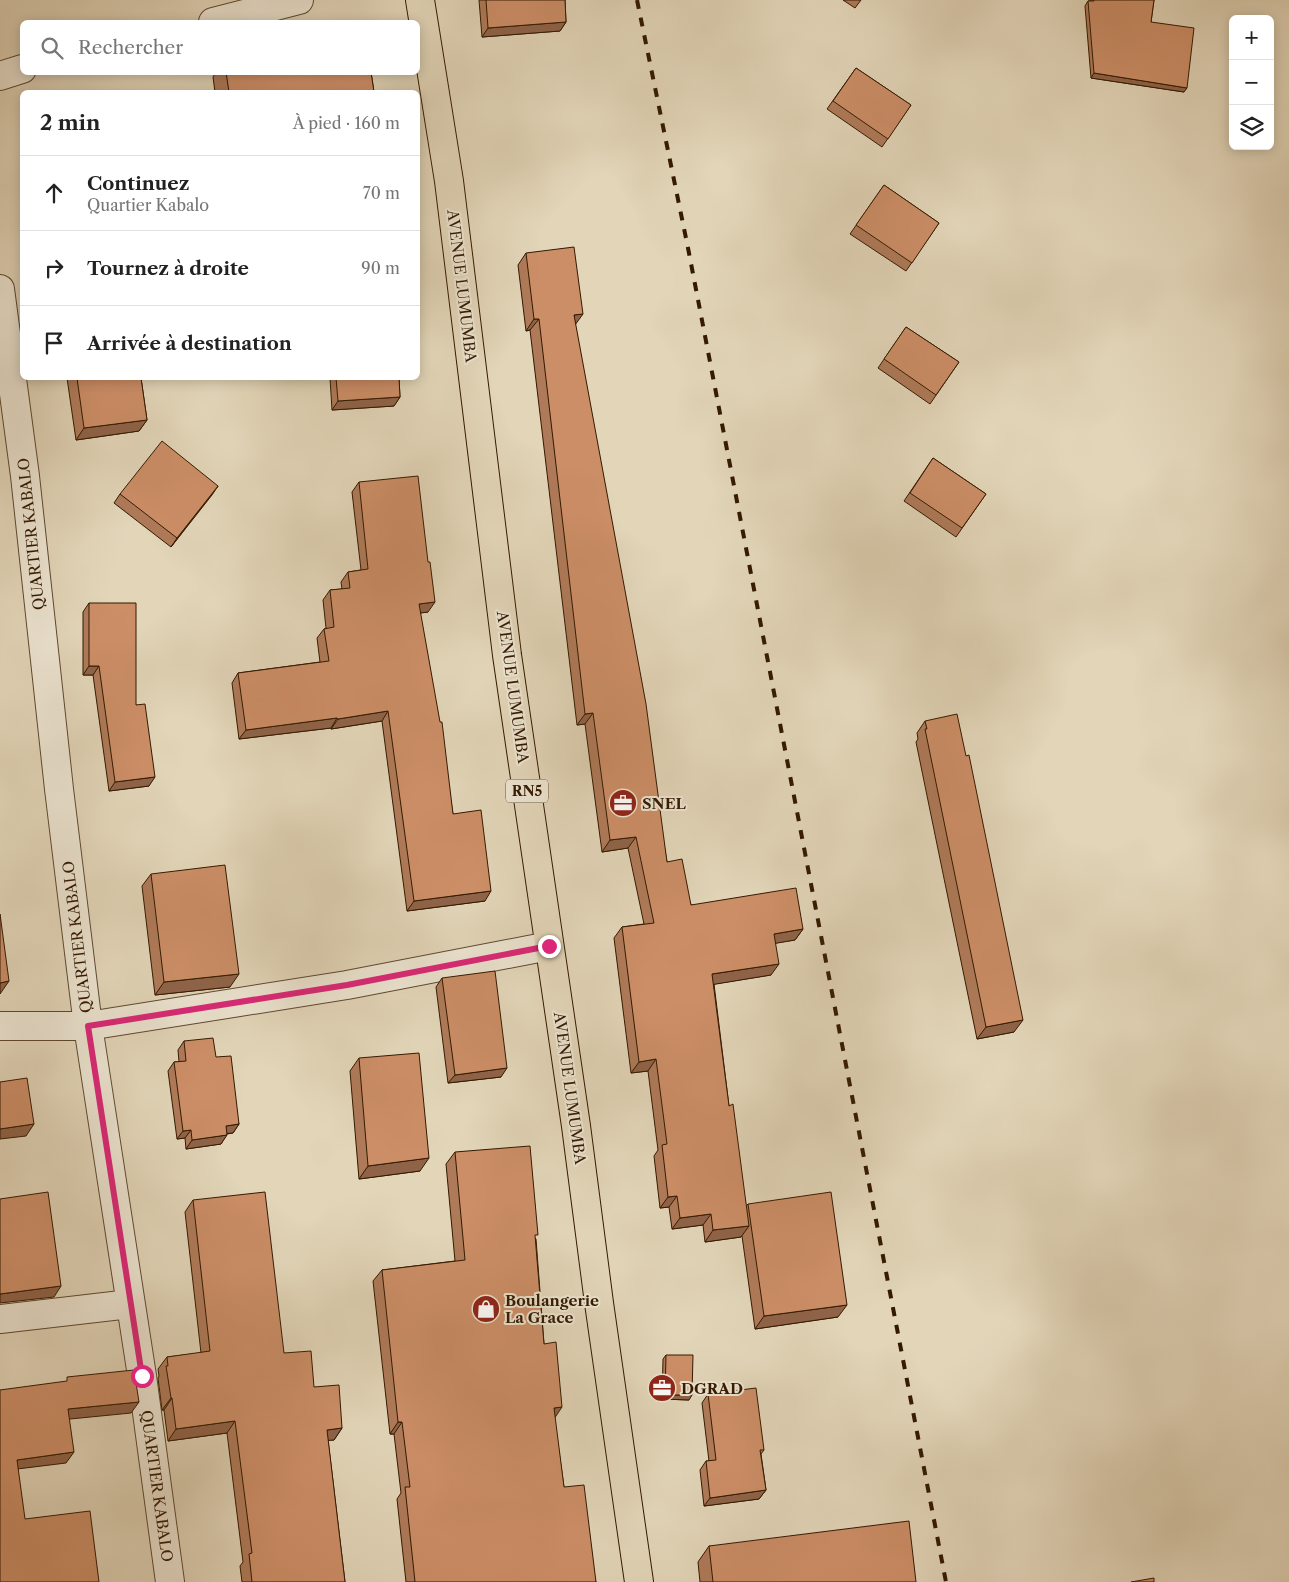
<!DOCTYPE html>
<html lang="fr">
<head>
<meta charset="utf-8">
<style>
  body { margin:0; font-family:"Libre Caslon Text",serif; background:#f2f2f2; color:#222 }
  .controls { position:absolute; right:15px; top:15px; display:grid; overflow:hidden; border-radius:8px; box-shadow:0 2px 12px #0003 }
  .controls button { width:45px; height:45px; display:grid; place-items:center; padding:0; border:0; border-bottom:1px solid #e0e0e0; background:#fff; color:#222; font:25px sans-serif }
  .stop { position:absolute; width:15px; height:15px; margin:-11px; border:4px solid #db2777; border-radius:50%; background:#fff }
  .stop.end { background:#db2777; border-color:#fff; box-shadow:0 1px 5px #0008 }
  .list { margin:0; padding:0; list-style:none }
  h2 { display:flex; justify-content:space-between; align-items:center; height:65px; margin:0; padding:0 20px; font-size:21px }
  h2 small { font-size:16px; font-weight:400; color:#767676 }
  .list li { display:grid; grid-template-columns:32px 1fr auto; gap:15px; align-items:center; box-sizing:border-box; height:75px; padding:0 20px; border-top:1px solid #e0e0e0 }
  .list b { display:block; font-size:19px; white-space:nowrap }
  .list p { margin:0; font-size:16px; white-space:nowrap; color:#767676 }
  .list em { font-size:16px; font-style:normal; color:#767676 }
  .icon { flex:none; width:28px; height:28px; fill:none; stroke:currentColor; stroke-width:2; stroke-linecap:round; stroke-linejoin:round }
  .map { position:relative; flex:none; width:1289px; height:1582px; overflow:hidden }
  .search { position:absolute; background:#fff; box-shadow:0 2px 12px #0003; left:20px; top:20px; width:400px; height:55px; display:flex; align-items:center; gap:12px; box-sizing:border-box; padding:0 18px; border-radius:8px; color:#767676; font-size:19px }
  .panel { position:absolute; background:#fff; box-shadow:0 2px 12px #0003; left:20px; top:90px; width:400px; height:290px; border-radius:8px }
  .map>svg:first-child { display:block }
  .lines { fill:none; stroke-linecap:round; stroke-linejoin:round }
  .street-casing { stroke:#5f482e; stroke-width:30 }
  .highway-casing { stroke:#331900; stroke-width:30 }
  .street { stroke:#ece4d1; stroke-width:28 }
  .highway { stroke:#e2d5b8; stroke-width:28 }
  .rail { stroke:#331900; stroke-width:4; stroke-dasharray:9 9; stroke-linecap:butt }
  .wall { fill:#af7a59; stroke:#331900 }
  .shaded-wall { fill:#8f6348; stroke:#331900 }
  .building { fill:#cc8e67; stroke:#331900 }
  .route { stroke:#db2777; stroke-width:6 }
  .labels { text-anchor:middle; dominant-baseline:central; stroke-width:4; stroke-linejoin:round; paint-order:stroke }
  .shield { fill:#ece4d1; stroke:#6a563f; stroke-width:1 }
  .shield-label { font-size:14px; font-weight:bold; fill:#331900 }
  .street-label { font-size:15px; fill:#331900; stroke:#ece4d1 }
  .poi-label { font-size:15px; font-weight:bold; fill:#331900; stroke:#ece4d1; text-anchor:start }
</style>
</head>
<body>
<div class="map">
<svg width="1289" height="1582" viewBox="0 0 1289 1582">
  <rect width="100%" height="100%" fill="#e2d5b8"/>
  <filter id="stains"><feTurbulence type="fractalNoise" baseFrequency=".004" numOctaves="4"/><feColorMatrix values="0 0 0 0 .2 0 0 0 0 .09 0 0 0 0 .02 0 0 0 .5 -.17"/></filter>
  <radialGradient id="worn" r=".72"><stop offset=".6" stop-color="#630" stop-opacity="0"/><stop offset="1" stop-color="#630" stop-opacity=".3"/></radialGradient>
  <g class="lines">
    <defs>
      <g id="street">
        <path d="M213,22l86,-22"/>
        <path d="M0,76l22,-7"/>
        <path d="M0,289l25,187 34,313 29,237 54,350 28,206"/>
        <path d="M0,1026h88l259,-41 202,-39"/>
        <path d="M0,1319l130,-15"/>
      </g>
      <path id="highway" d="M420,0l29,181 58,474 69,471 23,177 40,279"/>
    </defs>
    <!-- street casing -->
    <use href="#street" class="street-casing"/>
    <!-- highway casing -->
    <use href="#highway" class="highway-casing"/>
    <!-- street -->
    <use href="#street" class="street"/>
    <!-- highway -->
    <use href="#highway" class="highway"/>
    <!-- rail -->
    <path class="rail" d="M637,0l51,248 258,1334"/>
  </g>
  <!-- wall -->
  <g class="wall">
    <path d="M479,0h86l1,22 -6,9 -78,6z"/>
    <path d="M843,0h18l-6,8z"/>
    <path d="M1090,0h64l-3,22 33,70 -93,-14 -6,-72 3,-5h2z"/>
    <path d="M856,68l55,37 -29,42 -55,-38z"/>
    <path d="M216,72h155l3,20h-159l-2,-15z"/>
    <path d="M884,185l55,38 -33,48 -56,-37z"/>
    <path d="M526,253l49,72 92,537 24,43 112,24 -8,11 -20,3 -4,32 -57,9 15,122 17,100 2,-2 90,113 -83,12 -13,-93 -1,1 -36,5 -2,-17 -31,4 -3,-22 -9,1 -6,-52 4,-6 -10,-79 -17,2 -17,-135 8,-11 22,-3 -16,-76 -26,4 -17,-128 -8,1 -47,-395 -4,1 -8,-66z"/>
    <path d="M906,327l53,35 -29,42 -52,-36z"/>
    <path d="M67,378h74l6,42 -8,11 -63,9z"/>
    <path d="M330,378h69l1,19 -6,9 -62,4z"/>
    <path d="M933,458l53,36 -30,43 -52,-36z"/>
    <path d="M359,482l69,130 -8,1 33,201 32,87 -78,10 -25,-190 -51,8v-1l-92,11 -7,-56 6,-10 82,-11 -3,-24 7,-9 2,-1 -3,-28 7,-10 12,-1 -1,-7 7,-10 13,-2 -9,-78z"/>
    <path d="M218,486l-47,61 -57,-44 6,-9z"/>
    <path d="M89,603l47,102 13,81 -40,5 -16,-116h-10v-63z"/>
    <path d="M925,721l89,311 -37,7 -61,-297 2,-3 -1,-6z"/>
    <path d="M151,874l79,113 -75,8 -13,-109z"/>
    <path d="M442,978l59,99 -53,6 -12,-96z"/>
    <path d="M184,1041l32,16 23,67 -6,9 -6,1 -6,10 -35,5 -1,-11 -8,1 -9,-68 6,-9h5l-1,-12z"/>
    <path d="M359,1058l61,113 -61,8 -9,-108z"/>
    <path d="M455,1152l81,87 8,105 20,143 32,95h-190l-9,-83 4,-6 -7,-59h-4l-17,-153 9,-11 73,-9 -9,-97z"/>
    <path d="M193,1200l91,153 30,34 28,41 -8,12h-6l17,142h-103l-2,-16 3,-4 -16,-129 -59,8 -4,-31h-2l-4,-32 1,-2 -1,-7 9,-12 34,-4 -16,-141z"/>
    <path d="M666,1355l23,45 -27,-1 1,-40z"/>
    <path d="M708,1394l56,56 -3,4 5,36 -7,9 -55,7 -4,-36 6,-9h3l-7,-58z"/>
    <path d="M709,1546l207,36h-216l-2,-20z"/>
  </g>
  <!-- shaded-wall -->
  <g class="shaded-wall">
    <path d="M566,22l-6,9 -78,6 6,-9z"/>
    <path d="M1094,73l93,15 -3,4 -93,-14z"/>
    <path d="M583,314l-8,11 -1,-10z"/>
    <path d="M534,319h5l-9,11 -4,1z"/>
    <path d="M400,397l-6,9 -62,4 6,-9z"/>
    <path d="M147,420l-8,11 -63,9 8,-12z"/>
    <path d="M218,486l-6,9 -41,52 6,-9z"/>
    <path d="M435,602l-7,10 -16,2 7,-10z"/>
    <path d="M89,666h10l-6,9h-10z"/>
    <path d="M388,711l-6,10 -51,8 7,-10z"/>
    <path d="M593,713l-8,11 -8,1 8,-11z"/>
    <path d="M337,718l-6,10 -92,11 7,-9z"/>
    <path d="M155,777l-6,9 -40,5 6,-9z"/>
    <path d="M636,837l-8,11 -26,4 8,-12z"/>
    <path d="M491,891l-6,10 -78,10 7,-10z"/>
    <path d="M803,929l-8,11 -29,5 8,-11z"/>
    <path d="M779,964l-8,11 -67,11 8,-12z"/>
    <path d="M239,974l-9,13 -75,8 9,-13z"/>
    <path d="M9,981l-9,13v-11z"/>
    <path d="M1023,1020l-9,12 -37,7 9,-12z"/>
    <path d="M656,1059l-8,12 -17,2 8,-11z"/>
    <path d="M507,1068l-6,9 -53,6 7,-8z"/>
    <path d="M34,1124l-8,12 -26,3v-10z"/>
    <path d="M239,1124l-6,9 -13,1 6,-8z"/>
    <path d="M191,1130l-6,8 -8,1 6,-8z"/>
    <path d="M227,1135l-6,9 -35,5 6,-9z"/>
    <path d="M429,1158l-9,13 -61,8 9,-13z"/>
    <path d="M677,1196l-8,11 -9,1 8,-11z"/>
    <path d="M711,1214l-8,11 -31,4 8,-11z"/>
    <path d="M749,1226l-8,11 -36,5 8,-12z"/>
    <path d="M61,1286l-7,11 -54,6v-9z"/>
    <path d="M847,1305l-9,12 -83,12 9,-13z"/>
    <path d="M665,1395h27l-3,5 -27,-1z"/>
    <path d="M171,1398h1l-8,12h-2z"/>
    <path d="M139,1402l-8,11 -71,7 8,-11z"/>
    <path d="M562,1407l-8,12v-11z"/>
    <path d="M235,1421l-8,12 -59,8 8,-12z"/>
    <path d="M398,1422h4l-8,12h-4z"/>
    <path d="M342,1428l-8,12 -15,1 8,-11z"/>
    <path d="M74,1452l-8,11 -57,7 8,-10z"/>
    <path d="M766,1490l-7,9 -55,7 6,-8z"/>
  </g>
  <!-- building -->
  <g class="building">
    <path d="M486,0h79l1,22 -78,6z"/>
    <path d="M1094,0h60l-3,22 43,6 -7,60 -93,-15 -6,-72h6z"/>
    <path d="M856,68l55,37 -23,34 -55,-38z"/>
    <path d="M226,72h145l3,20h-145z"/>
    <path d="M884,185l55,38 -27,40 -56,-38z"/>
    <path d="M574,247l9,67 -9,1 72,389 21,158 15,-3 9,46 105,-17 7,41 -29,5 5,30 -67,10 17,132 4,-2 16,122 -36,4 -2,-16 -31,4 -3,-22 -9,1 -6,-52 5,-1 -11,-85 -17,3 -17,-135 32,-4 -18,-86 -26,3 -17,-127 -8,1 -46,-395h-5l-8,-66z"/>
    <path d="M906,327l53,35 -23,33 -52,-36z"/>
    <path d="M77,378h64l6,42 -63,8z"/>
    <path d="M336,378h63l1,19 -62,4z"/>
    <path d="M162,441l56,45 -41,52 -57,-44z"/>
    <path d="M933,458l53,36 -24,34 -52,-35z"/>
    <path d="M418,476l10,86h2l5,40 -16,2 21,118h2l11,92 28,-4 10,81 -77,10 -26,-190 -50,8 -1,-1 -91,12 -8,-57 91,-12 -5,-32 10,-2 -4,-37 20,-2 -2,-16 20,-3 -9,-87z"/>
    <path d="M89,603h47v102l9,-1 10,73 -40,5 -16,-116h-10z"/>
    <path d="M957,714l9,42 3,-1 54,265 -37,7 -61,-298h2l-2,-8z"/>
    <path d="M225,865l14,109 -75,8 -13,-108z"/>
    <path d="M0,914l9,67 -9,2z"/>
    <path d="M495,971l12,97 -52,7 -13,-97z"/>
    <path d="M213,1038l3,19 15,-1 8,68 -13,2 1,9 -35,5 -1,-10 -8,1 -9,-69 12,-1 -2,-20z"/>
    <path d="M419,1053l10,105 -61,8 -9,-108z"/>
    <path d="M27,1078l7,46 -34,5v-47z"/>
    <path d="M530,1146l8,89h-3l9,109 12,-2 6,65 -8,1 10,79 20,-2 12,97h-181l-10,-95h5l-8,-65h-4l-16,-152 83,-10 -10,-108z"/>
    <path d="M48,1192l13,94 -61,8v-95z"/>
    <path d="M265,1192l19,161 27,-2 3,36 25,-2 3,43 -15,2 18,152h-93l-3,-28 3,-1 -17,-132 -59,8 -4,-31h-1l-5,-32h2l-1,-9 43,-6 -17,-151z"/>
    <path d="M831,1192l16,113 -83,11 -16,-112z"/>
    <path d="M666,1355h27l-1,40h-27z"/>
    <path d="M134,1370l5,32 -71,7 6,43 -57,8 8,59 65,-8 9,71h-99v-192l67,-9v-4z"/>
    <path d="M756,1388l8,62h-4l6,40 -56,8 -4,-37 10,-1 -8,-66z"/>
    <path d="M909,1521l7,61h-203l-4,-36z"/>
    <path d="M1154,1578v4h-23z"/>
  </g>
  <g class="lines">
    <!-- route -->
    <path class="route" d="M142,1376l-54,-350 259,-41 202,-39"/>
  </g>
  <!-- icons -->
  <defs>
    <symbol id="office-disc" viewBox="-11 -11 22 22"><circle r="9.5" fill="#8f2418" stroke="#ece4d1"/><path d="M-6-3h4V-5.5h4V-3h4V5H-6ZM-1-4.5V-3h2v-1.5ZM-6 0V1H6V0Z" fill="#fff"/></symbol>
    <symbol id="shop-disc" viewBox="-11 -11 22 22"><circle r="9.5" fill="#8f2418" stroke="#ece4d1"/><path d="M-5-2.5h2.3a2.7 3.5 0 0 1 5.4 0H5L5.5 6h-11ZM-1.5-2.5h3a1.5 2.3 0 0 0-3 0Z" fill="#fff"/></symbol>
  </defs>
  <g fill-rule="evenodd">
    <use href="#office-disc" x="607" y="787" width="32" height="32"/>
    <use href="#shop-disc" x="470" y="1293" width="32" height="32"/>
    <use href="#office-disc" x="646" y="1372" width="32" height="32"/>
  </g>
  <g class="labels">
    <!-- shield labels -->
    <rect class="shield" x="506" y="779.5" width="42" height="23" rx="4"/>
    <g class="shield-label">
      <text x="527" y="791">RN5</text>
    </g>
    <!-- street labels -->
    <g class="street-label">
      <text transform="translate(462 286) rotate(83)">AVENUE LUMUMBA</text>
      <text transform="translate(31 534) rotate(-96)">QUARTIER KABALO</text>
      <text transform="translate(513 687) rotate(82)">AVENUE LUMUMBA</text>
      <text transform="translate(77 937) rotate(-97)">QUARTIER KABALO</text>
      <text transform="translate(570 1088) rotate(82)">AVENUE LUMUMBA</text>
      <text transform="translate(157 1486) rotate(82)">QUARTIER KABALO</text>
    </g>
    <!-- poi labels -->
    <g class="poi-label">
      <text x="642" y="803">SNEL</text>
      <text x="505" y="1300">Boulangerie<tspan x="505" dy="17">La Grace</tspan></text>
      <text x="681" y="1388">DGRAD</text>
    </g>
  </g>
  <rect width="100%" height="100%" filter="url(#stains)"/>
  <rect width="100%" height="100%" fill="url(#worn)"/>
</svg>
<div class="controls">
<button>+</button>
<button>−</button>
<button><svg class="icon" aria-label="layers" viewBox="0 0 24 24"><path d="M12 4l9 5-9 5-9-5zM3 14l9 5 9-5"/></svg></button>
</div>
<div class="stop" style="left:142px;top:1376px"></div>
<div class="stop end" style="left:549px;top:946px"></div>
<div class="search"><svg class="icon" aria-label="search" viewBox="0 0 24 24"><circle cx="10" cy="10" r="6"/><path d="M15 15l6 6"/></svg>Rechercher</div>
<section class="panel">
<h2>2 min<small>À pied · 160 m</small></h2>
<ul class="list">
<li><svg class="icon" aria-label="ahead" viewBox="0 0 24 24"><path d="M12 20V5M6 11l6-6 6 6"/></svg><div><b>Continuez</b><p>Quartier Kabalo</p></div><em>70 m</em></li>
<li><svg class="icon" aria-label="right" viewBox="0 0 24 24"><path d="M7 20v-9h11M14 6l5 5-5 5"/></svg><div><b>Tournez à droite</b></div><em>90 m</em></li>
<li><svg class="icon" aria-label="arrive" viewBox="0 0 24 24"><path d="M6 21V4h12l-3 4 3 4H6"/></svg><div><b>Arrivée à destination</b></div></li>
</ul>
</section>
</div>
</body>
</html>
